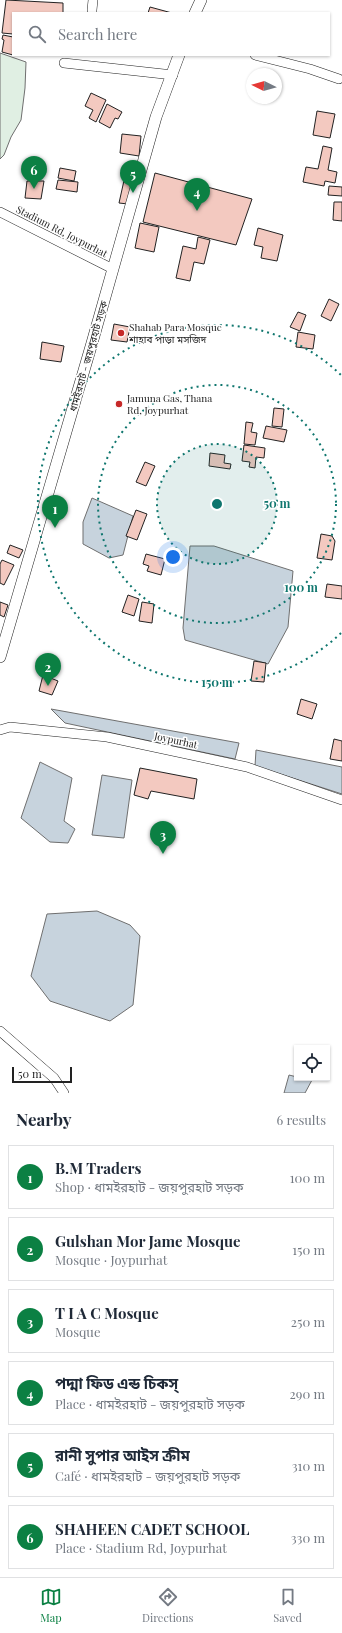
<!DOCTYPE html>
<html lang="en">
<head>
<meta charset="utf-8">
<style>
  body { margin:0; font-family:"Playfair Display","Noto Sans Bengali",serif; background:#f6f6f7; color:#1f2937 }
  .controls { position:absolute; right:12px; bottom:12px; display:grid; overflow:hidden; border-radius:0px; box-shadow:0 1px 3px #0004 }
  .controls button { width:36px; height:36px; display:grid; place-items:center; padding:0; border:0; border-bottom:1px solid #e0e1e3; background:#fff; color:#1f2937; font:20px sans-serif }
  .compass { position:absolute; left:246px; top:68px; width:36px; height:36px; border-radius:50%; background:#fff; box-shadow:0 1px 3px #0004; rotate:275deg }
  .scale { position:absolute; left:12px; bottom:10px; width:60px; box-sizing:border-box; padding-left:4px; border:2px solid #222; border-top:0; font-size:11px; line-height:14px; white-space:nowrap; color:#222; -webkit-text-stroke:3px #fff; paint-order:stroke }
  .you { position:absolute; left:173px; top:557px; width:14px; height:14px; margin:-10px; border:3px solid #fff; border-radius:50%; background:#1a73e8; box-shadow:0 0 0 6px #1a73e833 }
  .badge { display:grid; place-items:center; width:26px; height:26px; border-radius:50%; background:#0b8043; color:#fff; font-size:13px; font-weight:700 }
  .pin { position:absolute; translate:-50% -33px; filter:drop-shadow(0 1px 2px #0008) }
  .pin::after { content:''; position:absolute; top:21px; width:14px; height:12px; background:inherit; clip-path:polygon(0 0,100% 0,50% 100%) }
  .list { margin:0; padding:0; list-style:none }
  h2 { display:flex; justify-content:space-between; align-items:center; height:52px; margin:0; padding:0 16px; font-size:17px }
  h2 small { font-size:13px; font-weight:400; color:#747a83 }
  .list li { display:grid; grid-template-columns:26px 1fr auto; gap:12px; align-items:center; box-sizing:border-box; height:64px; margin:0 8px 8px; padding:0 8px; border:1px solid #e0e1e3; border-radius:0px }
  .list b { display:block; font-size:15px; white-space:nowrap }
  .list p { margin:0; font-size:13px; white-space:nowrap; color:#747a83 }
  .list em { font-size:13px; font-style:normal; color:#747a83 }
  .icon { flex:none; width:22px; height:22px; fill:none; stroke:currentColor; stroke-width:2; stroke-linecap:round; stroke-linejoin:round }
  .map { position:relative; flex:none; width:342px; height:1093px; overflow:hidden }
  .search { position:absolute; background:#fff; box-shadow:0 1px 3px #0004; left:12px; right:12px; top:12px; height:44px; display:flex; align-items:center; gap:10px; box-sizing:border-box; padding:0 14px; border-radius:0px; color:#747a83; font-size:15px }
  .sheet { height:484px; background:#fff }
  nav { display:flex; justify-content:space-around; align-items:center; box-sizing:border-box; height:56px; border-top:1px solid #e0e1e3; background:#fff; font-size:11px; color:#747a83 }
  nav a { display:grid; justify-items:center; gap:2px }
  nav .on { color:#0b8043 }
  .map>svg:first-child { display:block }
  .green { fill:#e0efe3; stroke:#6f6f6f }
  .water { fill:#c7d3dd; stroke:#6f6f6f }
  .building { fill:#f3c9c0; stroke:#222 }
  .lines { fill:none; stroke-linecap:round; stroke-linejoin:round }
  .minor-casing { stroke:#222; stroke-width:10 }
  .major-casing { stroke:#222; stroke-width:12 }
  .minor { stroke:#fff; stroke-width:9 }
  .major { stroke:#fff; stroke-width:11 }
  .ring { fill:none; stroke:#0f766e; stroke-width:2; stroke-dasharray:2 4 }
  .poi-dot { fill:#c62828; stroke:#fff; stroke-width:1.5 }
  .labels { text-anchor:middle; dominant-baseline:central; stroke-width:3; stroke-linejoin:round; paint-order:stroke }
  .street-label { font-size:10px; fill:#222; stroke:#fff }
  .poi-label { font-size:10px; fill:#222; stroke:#fff; text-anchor:start }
  .centre { fill:#0f766e; stroke:#fff; stroke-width:2 }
  .ring-label { font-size:12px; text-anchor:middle; font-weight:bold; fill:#0f766e; stroke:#fff; stroke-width:3; stroke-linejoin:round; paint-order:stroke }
</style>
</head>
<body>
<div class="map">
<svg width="342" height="1093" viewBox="0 0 342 1093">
  <rect width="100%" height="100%" fill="#fff"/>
  <!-- green -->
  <path class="green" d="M0,53l26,9 -1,26 -4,32 -10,17 -7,18 -4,4z"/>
  <!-- water -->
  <g class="water">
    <path d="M92,498l41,18 -10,39 -14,3 -26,-14v-22z"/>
    <path d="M190,546h24l79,25 -5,56 -20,37 -83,-24 -2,-12z"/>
    <path d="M51,709l188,34 -4,16 -170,-36z"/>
    <path d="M256,750l86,17v27l-87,-28z"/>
    <path d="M40,762l32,16 -8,43 11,8 -7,14 -18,-1 -29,-24z"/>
    <path d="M102,775l30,5 -8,58 -32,-3z"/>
    <path d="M97,911l33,14 10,11 -7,69 -23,16 -60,-20 -19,-25 16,-62z"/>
    <path d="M289,1075l8,2v1l15,2 -7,13h-21z"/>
  </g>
  <!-- building -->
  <g class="building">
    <path d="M6,0l57,3v10h-50v21l-11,-1z"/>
    <path d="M150,7l22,6h-24z"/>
    <path d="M3,35l10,2v18l-11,-3 2,-12 -2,-1z"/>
    <path d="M91,93l15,7 -10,22 -7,-4 4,-8 -8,-4z"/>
    <path d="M107,104l15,8 -4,7 -3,-1 -5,10 -11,-6z"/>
    <path d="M317,111l18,3 -5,24 -17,-3z"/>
    <path d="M122,134l19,2 -2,20 -19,-3z"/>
    <path d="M323,146l9,2 -4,22 9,2 -2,11 -10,-2 -1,5 -21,-4 3,-15 12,2z"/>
    <path d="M60,168l16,3 -2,10 -16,-3z"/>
    <path d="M155,173l97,26 -16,46 -93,-23z"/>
    <path d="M125,176l8,1 -5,27 -9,-1z"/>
    <path d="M58,180l20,2 -1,10 -21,-3z"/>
    <path d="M27,181h17l-3,18 -16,-1z"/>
    <path d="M329,186l13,1v9l-14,-1z"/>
    <path d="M334,202h8v19l-9,-1z"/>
    <path d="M140,223l19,4 -5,25 -19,-4z"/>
    <path d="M258,228l25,7 -6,26 -16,-3 2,-11 -9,-2z"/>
    <path d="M198,237l12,3 -6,24 -10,-2 -4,19 -14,-3 7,-32 13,3z"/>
    <path d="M329,299l10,5 -8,17 -10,-5z"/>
    <path d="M298,312l8,3 -6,16 -10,-4z"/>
    <path d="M114,324l16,3 -3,15 -16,-2z"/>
    <path d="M298,332l17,3 -2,14 -17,-2z"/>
    <path d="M42,342l22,4 -3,16 -21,-3z"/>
    <path d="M274,408l10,1 -2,18 -10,-1z"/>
    <path d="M246,422l7,1 -2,9 6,1 -2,12 -11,-1z"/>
    <path d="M266,426l21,4 -3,12 -21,-4z"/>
    <path d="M244,445l21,3 -1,10 -8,-1 -1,11 -6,-1 1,-5 -8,-1z"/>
    <path d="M210,453l15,2 -1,8 7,1 -1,5 -21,-3z"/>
    <path d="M145,462l10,4 -9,20 -10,-4z"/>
    <path d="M136,510l11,4 -10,26 -11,-4z"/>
    <path d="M321,534l11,2 3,5 -3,19 -15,-2z"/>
    <path d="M10,545l13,5 -4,8 -12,-5z"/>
    <path d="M146,554l19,5 -4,16 -14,-4 2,-5 -6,-2z"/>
    <path d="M2,560l12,5 -10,20 -4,-2v-19z"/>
    <path d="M327,584l15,2v13l-17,-2z"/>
    <path d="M128,595l11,4 -5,17 -12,-4z"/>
    <path d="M0,602l8,3 -4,12 -4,-2z"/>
    <path d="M142,602l12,2 -2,19 -13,-2z"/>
    <path d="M254,661l12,2 -2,19 -13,-1z"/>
    <path d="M43,675l15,6 -6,14 -13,-4z"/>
    <path d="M301,699l16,5 -5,15 -15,-5z"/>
    <path d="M334,739l8,2v20l-12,-2z"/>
    <path d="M140,768l57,11 -3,20 -43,-8 -3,8 -14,-4z"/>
  </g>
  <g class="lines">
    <defs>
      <g id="minor">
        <path d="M92,10l1,-10"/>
        <path d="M255,55l55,14 29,10"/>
        <path d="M64,63l109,12"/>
        <path d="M0,212l113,57"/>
        <path d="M0,730l10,-3 97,10 140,30 95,33"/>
        <path d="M0,1031l54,47 10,15"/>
      </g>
      <g id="major">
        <path d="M195,13l6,-13"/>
        <path d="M0,657l92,-314 64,-226 23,-62"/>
      </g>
    </defs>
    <!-- minor casing -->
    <use href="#minor" class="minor-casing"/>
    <!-- major casing -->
    <use href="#major" class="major-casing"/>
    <!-- minor -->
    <use href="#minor" class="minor"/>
    <!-- major -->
    <use href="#major" class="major"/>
  </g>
  <!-- distance rings -->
  <circle cx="217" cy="504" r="60" fill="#0f766e" fill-opacity=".12"/>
  <g class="ring">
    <circle cx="217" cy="504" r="60"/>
    <circle cx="217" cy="504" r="119"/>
    <path d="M341 633A179 179 0 1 1 341 375"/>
  </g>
  <!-- markers -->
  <g class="poi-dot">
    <circle cx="121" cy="333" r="4"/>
    <circle cx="119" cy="404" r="4"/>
  </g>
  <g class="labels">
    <!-- street labels -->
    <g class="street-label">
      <text transform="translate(62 231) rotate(27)">Stadium Rd, Joypurhat</text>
      <text transform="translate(88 356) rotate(-74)">ধামইরহাট - জয়পুরহাট সড়ক</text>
      <text transform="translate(176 740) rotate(12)">Joypurhat</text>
    </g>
    <!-- poi labels -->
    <g class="poi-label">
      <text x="129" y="327">Shahab Para Mosque<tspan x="129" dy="12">শাহাব পাড়া মসজিদ</tspan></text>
      <text x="127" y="398">Jamuna Gas, Thana<tspan x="127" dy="12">Rd, Joypurhat</tspan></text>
    </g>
  </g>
  <circle cx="217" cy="504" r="6" class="centre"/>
  <g class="ring-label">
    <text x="277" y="508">50 m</text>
    <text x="301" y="592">100 m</text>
    <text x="217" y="687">150 m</text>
  </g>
</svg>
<div class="controls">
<button><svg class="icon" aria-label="locate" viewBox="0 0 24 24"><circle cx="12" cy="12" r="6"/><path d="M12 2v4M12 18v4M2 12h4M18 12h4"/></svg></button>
</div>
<svg class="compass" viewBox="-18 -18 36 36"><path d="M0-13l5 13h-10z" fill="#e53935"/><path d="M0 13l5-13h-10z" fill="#747a83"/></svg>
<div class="scale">50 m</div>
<div class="you"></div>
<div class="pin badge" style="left:55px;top:528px">1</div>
<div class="pin badge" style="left:48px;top:686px">2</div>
<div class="pin badge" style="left:163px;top:854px">3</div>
<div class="pin badge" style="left:197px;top:211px">4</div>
<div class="pin badge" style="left:133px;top:193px">5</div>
<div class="pin badge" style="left:34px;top:189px">6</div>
<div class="search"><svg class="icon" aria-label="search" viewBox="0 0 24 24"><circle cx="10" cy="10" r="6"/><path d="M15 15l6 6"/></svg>Search here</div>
</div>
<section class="sheet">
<h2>Nearby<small>6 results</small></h2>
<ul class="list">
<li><span class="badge">1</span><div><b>B.M Traders</b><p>Shop · ধামইরহাট - জয়পুরহাট সড়ক</p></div><em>100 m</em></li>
<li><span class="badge">2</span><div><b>Gulshan Mor Jame Mosque</b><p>Mosque · Joypurhat</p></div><em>150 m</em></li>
<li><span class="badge">3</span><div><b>T I A C Mosque</b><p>Mosque</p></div><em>250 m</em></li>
<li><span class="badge">4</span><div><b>পদ্মা ফিড এন্ড চিকস্‌</b><p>Place · ধামইরহাট - জয়পুরহাট সড়ক</p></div><em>290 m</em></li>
<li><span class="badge">5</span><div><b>রানী সুপার আইস ক্রীম</b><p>Café · ধামইরহাট - জয়পুরহাট সড়ক</p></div><em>310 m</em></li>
<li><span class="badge">6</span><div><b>SHAHEEN CADET SCHOOL</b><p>Place · Stadium Rd, Joypurhat</p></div><em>330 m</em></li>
</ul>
</section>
<nav>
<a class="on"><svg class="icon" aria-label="map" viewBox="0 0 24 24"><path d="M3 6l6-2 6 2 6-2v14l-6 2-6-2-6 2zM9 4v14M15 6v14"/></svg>Map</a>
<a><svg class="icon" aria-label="directions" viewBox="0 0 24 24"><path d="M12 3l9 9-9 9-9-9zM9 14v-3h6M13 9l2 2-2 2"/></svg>Directions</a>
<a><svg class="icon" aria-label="saved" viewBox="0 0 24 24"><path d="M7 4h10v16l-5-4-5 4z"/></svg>Saved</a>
</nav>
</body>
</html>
